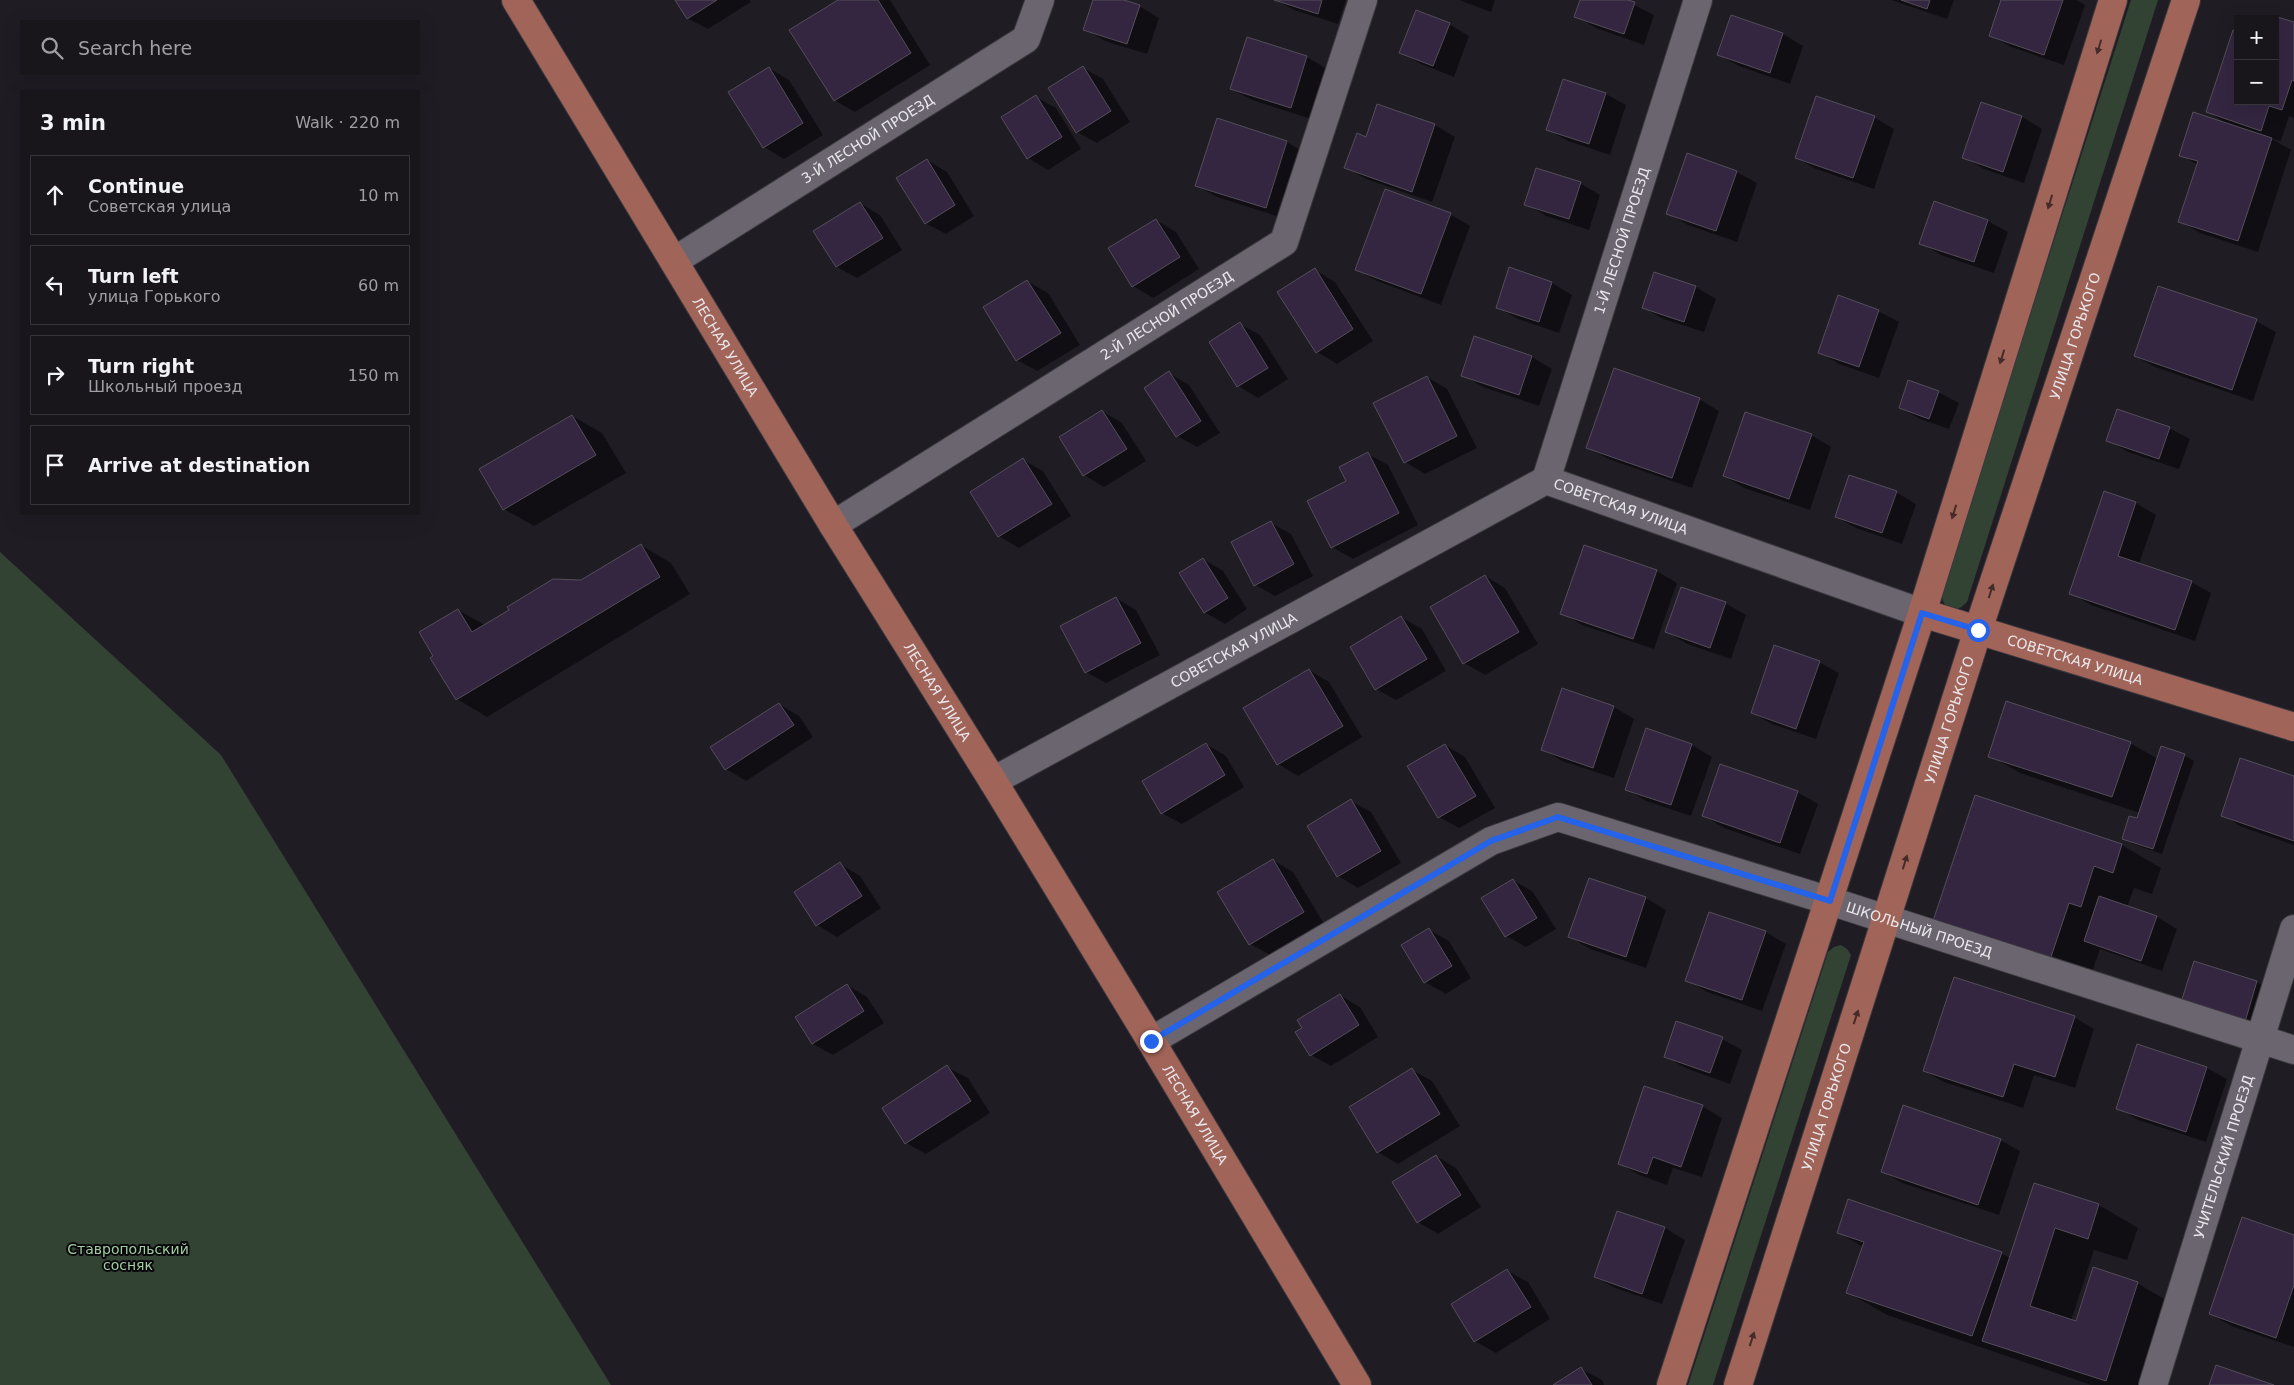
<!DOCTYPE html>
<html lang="en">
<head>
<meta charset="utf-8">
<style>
  body { margin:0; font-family:"DejaVu Sans",sans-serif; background:#252228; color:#f1f3f6 }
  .controls { position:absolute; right:15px; top:15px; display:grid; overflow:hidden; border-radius:0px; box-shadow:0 5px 20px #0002 }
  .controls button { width:45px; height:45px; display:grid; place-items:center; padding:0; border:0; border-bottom:1px solid #36343a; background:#18151b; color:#f1f3f6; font:25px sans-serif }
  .stop { position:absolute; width:15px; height:15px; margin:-11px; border:4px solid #2563eb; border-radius:50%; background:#fff }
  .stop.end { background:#2563eb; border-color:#fff; box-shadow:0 1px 5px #0008 }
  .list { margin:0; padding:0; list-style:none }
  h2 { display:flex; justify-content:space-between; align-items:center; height:65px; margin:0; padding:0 20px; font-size:21px }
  h2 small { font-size:16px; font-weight:400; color:#9f9fa3 }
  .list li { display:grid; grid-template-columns:32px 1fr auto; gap:15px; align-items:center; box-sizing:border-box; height:80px; margin:0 10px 10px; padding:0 10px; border:1px solid #36343a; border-radius:0px }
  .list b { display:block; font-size:19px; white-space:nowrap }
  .list p { margin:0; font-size:16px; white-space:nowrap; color:#9f9fa3 }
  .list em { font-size:16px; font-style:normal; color:#9f9fa3 }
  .icon { flex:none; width:28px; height:28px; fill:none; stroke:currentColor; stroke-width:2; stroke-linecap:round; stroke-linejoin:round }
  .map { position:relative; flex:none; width:2294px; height:1385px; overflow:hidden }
  .search { position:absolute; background:#18151b; box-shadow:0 5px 20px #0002; left:20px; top:20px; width:400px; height:55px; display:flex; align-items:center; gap:12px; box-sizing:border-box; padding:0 18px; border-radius:0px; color:#9f9fa3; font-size:19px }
  .panel { position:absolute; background:#18151b; box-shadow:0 5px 20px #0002; left:20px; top:90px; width:400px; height:425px; border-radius:0px }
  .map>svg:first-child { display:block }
  .green { fill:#334333 }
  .shadow { fill:#0007 }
  .building { fill:#342641; stroke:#534e58 }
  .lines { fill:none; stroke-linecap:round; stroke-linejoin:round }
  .minor-casing { stroke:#3b383e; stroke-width:30 }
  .major-casing { stroke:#3b383e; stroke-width:30 }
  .minor { stroke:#6a656f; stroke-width:28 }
  .major { stroke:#a06459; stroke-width:28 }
  .oneway { fill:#452c2a }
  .route { stroke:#2563eb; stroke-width:6 }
  .labels { text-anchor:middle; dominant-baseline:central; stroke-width:4; stroke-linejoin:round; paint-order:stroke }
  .street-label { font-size:14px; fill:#eae8ed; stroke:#09070b }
  .park-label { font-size:14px; fill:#9fce9f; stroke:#09070b }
</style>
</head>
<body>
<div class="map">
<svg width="2294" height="1385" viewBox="0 0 2294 1385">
  <rect width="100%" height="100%" fill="#201c24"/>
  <!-- green -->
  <g class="green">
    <path d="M2131,0h27l-191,602c-13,13 -23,9 -26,-9z"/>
    <path d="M0,552l221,203 390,630h-611z"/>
    <path d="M1841,945l6,4 4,6 -138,430h-25l140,-433 6,-5z"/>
  </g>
  <!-- shadow -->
  <g class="shadow">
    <path d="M676,0h74l1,2 -43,27 -21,-11z"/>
    <path d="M840,0h50l40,65 -75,47 -21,-12z"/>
    <path d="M1094,0h26l19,6 20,12 -12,36 -42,-13 -20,-12z"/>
    <path d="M1276,0h70l-8,24 -44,-14z"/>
    <path d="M1459,0h36l-4,12z"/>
    <path d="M1582,0h42l30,15 -10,30 -48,-17 -20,-12z"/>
    <path d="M1891,0h63l-7,19z"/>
    <path d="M2003,0h74l8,5 -21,60 -53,-18 -21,-12z"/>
    <path d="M1732,17l51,17 20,12 -13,38 -51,-18 -20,-11z"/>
    <path d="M1449,24l20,12 -15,41 -33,-13 -20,-11z"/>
    <path d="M2294,24v94l-5,-2 -8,25 -9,-2 19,11 -33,102 -58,-19 -20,-12 18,-56 -17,-10 47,-30 -21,-14 31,-10h37z"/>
    <path d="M1248,38l59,19 20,12 -16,50 -59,-19 -21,-11z"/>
    <path d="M769,68l20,12 34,55 -39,24 -20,-12z"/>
    <path d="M1083,68l20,11 27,43 -33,21 -20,-11z"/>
    <path d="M1564,81l42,13 20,11 -16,50 -42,-14 -20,-11z"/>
    <path d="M1036,97l20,11 25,41 -33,21 -20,-12z"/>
    <path d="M1982,104l40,13 20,12 -18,54 -40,-14 -20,-11z"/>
    <path d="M1378,106l57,19 20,12 -23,65 -66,-23 -20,-11 21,-29z"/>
    <path d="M1874,117l20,12 -20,60 -58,-20 -20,-11z"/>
    <path d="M1287,142l20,12 -21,65 -69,-22 -20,-11z"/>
    <path d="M1688,155l49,17 20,11 -20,59 -49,-17 -21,-12z"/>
    <path d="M927,160l20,12 27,44 -28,18 -21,-11z"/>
    <path d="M1580,183l20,12 -11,35 -43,-14 -20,-12z"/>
    <path d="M1935,202l53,19 20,11 -14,41 -53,-18 -20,-12z"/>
    <path d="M860,203l20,12 22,35 -45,28 -20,-11 -22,-36z"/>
    <path d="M1450,214l20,12 -29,79 -64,-24 -20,-11z"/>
    <path d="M1156,220l20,12 23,37 -46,29 -20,-12z"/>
    <path d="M1315,270l20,12 38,59 -36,23 -20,-12z"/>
    <path d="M1655,273l41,14 20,12 -12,33 -41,-13 -20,-12z"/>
    <path d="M1027,281l21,12 32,52 -43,26 -20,-11z"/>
    <path d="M1552,283l20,12 -13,38 -41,-14 -21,-12z"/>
    <path d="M1878,311l21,11 -20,56 -40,-14 -20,-12z"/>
    <path d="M2256,321l20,11 -23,69 -98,-34 -20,-11z"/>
    <path d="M1240,324l20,11 28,44 -30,19 -20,-12z"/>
    <path d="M1475,338l57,19 20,12 -13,37 -56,-19 -20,-12z"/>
    <path d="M1169,373l20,12 31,48 -23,14 -20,-11z"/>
    <path d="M1427,377l20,12 30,59 -52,26 -20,-12 -30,-59z"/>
    <path d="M1938,392l21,11 -10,26 -29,-10 -20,-11z"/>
    <path d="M1699,399l20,12 -27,77 -84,-29 -20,-11z"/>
    <path d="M1102,411l20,12 24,38 -42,26 -20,-12z"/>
    <path d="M572,416l30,17 24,40 -92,53 -30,-17z"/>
    <path d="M2169,428l21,11 -11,30 -51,-17 -20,-12z"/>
    <path d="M1811,435l20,12 -21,63 -66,-22 -20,-12z"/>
    <path d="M1368,454l20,11 30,60 -65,34 -21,-12z"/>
    <path d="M1023,460l20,11 28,45 -52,32 -20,-12z"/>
    <path d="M1896,492l20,12 -14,40 -46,-16 -20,-11z"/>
    <path d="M2105,492l31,11 20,12 -17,49 52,18 20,11 -16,48 -104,-36 -20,-12z"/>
    <path d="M1271,523l20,11 22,42 -38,20 -20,-11z"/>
    <path d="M641,545l30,18 19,31 -203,123 -30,-18 -22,-42 23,-47 27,15 96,-44z"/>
    <path d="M1203,559l20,12 24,38 -22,15 -21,-12z"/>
    <path d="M1657,571l20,12 -23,66 -72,-24 -20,-12z"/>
    <path d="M1485,576l20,12 33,56 -53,31 -21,-12 -33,-55z"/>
    <path d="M1116,598l20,12 24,45 -54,28 -20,-11z"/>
    <path d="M1725,603l21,12 -15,44 -44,-15 -20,-12z"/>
    <path d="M1401,617l21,12 24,42 -50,29 -20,-11z"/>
    <path d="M1819,662l20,11 -23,66 -44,-15 -20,-11z"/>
    <path d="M1309,670l20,12 33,55 -64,39 -20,-12z"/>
    <path d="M1563,690l51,17 20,12 -20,59 -52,-17 -20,-12z"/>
    <path d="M779,704l20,12 14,21 -67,44 -20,-12z"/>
    <path d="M1647,730l45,15 20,12 -21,59 -45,-15 -20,-12z"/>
    <path d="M2130,743l28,16 26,-4 10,6 -32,93 -29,-10 -10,-6 14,-18 3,-7 -120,-40 -30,-17z"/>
    <path d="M1206,744l20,12 18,31 -62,37 -20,-11z"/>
    <path d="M1445,745l20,12 30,51 -36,20 -20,-11z"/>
    <path d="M2294,778v67l-52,-18 -20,-12z"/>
    <path d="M1797,792l21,12 -18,50 -76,-26 -20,-12z"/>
    <path d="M1976,797l146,48 39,23 -9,26 -18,-6 -7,19 30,10 20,12 -15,42 -62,-22 -12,35 -115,-38z"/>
    <path d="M1351,801l20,11 30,51 -43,25 -20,-12z"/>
    <path d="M1273,860l20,12 31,52 -54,31 -20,-11z"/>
    <path d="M840,864l20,12 21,32 -44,29 -20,-12z"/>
    <path d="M1590,879l56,19 20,12 -20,58 -56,-19 -20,-12z"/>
    <path d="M1513,880l20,12 23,37 -30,18 -20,-11z"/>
    <path d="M1429,930l20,11 22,37 -25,16 -21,-12 -22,-37z"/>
    <path d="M1766,932l20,12 -24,67 -55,-19 -20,-12z"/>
    <path d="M2195,963l62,19 20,12 -15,48z"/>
    <path d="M847,985l20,12 17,26 -51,32 -20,-11z"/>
    <path d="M1340,995l20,12 18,30 -47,29 -20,-11z"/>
    <path d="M2074,1017l20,12 -19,59 -41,-13 -11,33 -79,-26 -20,-11z"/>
    <path d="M1722,1039l20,11 -12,34 -45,-16 -20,-12z"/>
    <path d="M947,1067l21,11 22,35 -64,41 -20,-11z"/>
    <path d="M2207,1068l20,11 -21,63 -68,-22 -20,-12z"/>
    <path d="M1412,1070l20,11 28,45 -62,38 -20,-12z"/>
    <path d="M1702,1106l20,12 -20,59 -29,-9 -6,17 -28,-10 -20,-12z"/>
    <path d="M2000,1140l20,11 -21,64 -97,-32 -20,-12z"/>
    <path d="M1436,1156l20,12 25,39 -43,27 -20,-12z"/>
    <path d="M2034,1184l65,21 39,23 -11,32 -33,-10 -23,71 6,1 60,-39 39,23 -25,79h-60l-204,-70 -40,-23 16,-45 -24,-14 162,20 9,5z"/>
    <path d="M1618,1212l47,16 20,12 -23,64 -47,-16 -20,-11z"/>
    <path d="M2294,1236v111l-63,-21 -20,-12z"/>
    <path d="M1508,1271l20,11 22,37 -54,34 -21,-12 -22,-36z"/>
    <path d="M1581,1369l21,11 2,5h-49z"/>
  </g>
  <!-- building -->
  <g class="building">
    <path d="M675,0h42l-30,19z"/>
    <path d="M838,0h40l33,53 -77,48 -45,-71z"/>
    <path d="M1093,0h31l16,5 -13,39 -44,-14z"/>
    <path d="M1274,0h48l-4,14z"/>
    <path d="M1580,0h48l7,2 -11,32 -50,-17z"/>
    <path d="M1901,0h29l-3,9z"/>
    <path d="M2001,0h62l-19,55 -55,-19z"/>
    <path d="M1416,10l34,13 -17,43 -34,-13z"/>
    <path d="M1731,15l52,18 -13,40 -53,-18z"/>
    <path d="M2274,16l20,6v59l-2,-1 -10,30 -13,-4 -8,25 -55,-19 27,-82 5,2v69h37z"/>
    <path d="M1247,37l60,19 -16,52 -61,-19z"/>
    <path d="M1083,66l28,45 -35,22 -28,-45z"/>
    <path d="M769,67l34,56 -40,25 -35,-56z"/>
    <path d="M1563,79l43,14 -17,51 -43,-14z"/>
    <path d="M1036,95l26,42 -35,22 -26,-42z"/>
    <path d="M1816,96l59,20 -22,62 -58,-20z"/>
    <path d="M1981,102l41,14 -19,56 -41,-14z"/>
    <path d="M1377,104l58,20 -23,68 -68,-24 13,-35 9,4z"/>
    <path d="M2193,112l79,26 -34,103 -60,-19 20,-61 -19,-5z"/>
    <path d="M1217,118l70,23 -21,67 -71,-22z"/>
    <path d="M1687,153l50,18 -21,60 -50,-17z"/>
    <path d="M927,159l28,46 -30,19 -29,-46z"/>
    <path d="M1536,168l45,14 -12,37 -45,-14z"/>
    <path d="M1385,189l66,24 -30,81 -66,-24z"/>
    <path d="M1934,201l54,19 -14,42 -55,-18z"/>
    <path d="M860,202l23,36 -47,29 -23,-36z"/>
    <path d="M1156,219l24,38 -48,30 -24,-39z"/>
    <path d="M1509,267l43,15 -13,40 -43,-14z"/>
    <path d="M1315,268l38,61 -37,24 -39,-61z"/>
    <path d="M1654,272l42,14 -12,36 -42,-14z"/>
    <path d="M1027,280l34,53 -45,28 -33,-54z"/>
    <path d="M2158,286l99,33 -25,71 -98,-34z"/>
    <path d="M1838,295l41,15 -20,57 -41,-14z"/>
    <path d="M1240,322l28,46 -31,19 -28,-45z"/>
    <path d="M1474,336l58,20 -13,39 -58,-19z"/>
    <path d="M1614,368l86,30 -28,80 -86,-30z"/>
    <path d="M1169,371l32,50 -25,16 -32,-49z"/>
    <path d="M1427,376l30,60 -53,27 -31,-60z"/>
    <path d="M1908,380l31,11 -10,28 -30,-11z"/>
    <path d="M2117,409l53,18 -11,32 -53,-18z"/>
    <path d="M1102,410l25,39 -44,27 -24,-39z"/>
    <path d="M1745,412l67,22 -23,65 -66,-23z"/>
    <path d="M572,415l24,40 -93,55 -24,-41z"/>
    <path d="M1368,452l31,61 -68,35 -24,-47 39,-20 -7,-14z"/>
    <path d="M1023,458l29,46 -54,33 -28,-45z"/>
    <path d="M1849,475l48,16 -15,42 -47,-16z"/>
    <path d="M2104,491l32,11 -18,54 74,25 -17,49 -106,-36z"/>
    <path d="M1271,521l23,43 -40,22 -23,-44z"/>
    <path d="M641,544l19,33 -204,123 -26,-42 3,-2 -14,-24 39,-23 14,23 37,-22 -2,-3 46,-28 28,1z"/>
    <path d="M1584,545l73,25 -24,69 -73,-25z"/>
    <path d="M1203,558l25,40 -24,15 -25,-40z"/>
    <path d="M1485,575l34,57 -56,32 -33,-57z"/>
    <path d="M1681,587l45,15 -16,46 -45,-16z"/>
    <path d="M1116,597l25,46 -56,30 -25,-47z"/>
    <path d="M1401,616l26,43 -52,31 -25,-43z"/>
    <path d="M1774,645l46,16 -24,68 -45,-16z"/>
    <path d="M1309,669l34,57 -66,39 -34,-57z"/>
    <path d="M1562,688l52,18 -21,62 -52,-18z"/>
    <path d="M2006,701l125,41 -19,55 -124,-40z"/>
    <path d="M779,703l15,22 -69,45 -15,-23z"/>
    <path d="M1646,728l46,16 -21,61 -46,-15z"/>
    <path d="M1206,743l19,32 -64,39 -19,-33z"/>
    <path d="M1445,744l31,52 -38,22 -31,-52z"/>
    <path d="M2161,746l24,8 -32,95 -31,-10 7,-23 8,2z"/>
    <path d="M2240,758l54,18v65l-73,-25z"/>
    <path d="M1720,764l78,27 -18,52 -78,-27z"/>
    <path d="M1975,795l147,49 -9,29 -19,-7 -13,41 -12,-4 -20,60 -117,-39z"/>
    <path d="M1351,799l30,52 -44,26 -30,-51z"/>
    <path d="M1273,859l31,53 -55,33 -32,-53z"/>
    <path d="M840,862l22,34 -46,30 -22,-34z"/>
    <path d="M1589,878l57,19 -20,60 -58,-20z"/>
    <path d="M1513,879l24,39 -32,19 -24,-39z"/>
    <path d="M2099,896l58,20 -16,45 -57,-20z"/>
    <path d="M1709,912l57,19 -24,69 -57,-19z"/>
    <path d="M1429,928l23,38 -28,17 -23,-38z"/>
    <path d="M2194,961l63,20 -15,51 -64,-20z"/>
    <path d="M1954,977l121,39 -20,61 -41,-13 -11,33 -80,-26z"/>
    <path d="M847,984l17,27 -52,33 -17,-27z"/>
    <path d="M1340,994l19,31 -49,31 -15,-24 7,-4 -5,-8z"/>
    <path d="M1676,1021l47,16 -13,36 -46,-16z"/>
    <path d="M2137,1044l70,23 -21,65 -70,-23z"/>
    <path d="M947,1065l24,36 -66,43 -23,-36z"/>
    <path d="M1412,1068l28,46 -63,39 -28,-46z"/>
    <path d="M1644,1086l59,19 -22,62 -28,-10 -6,17 -29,-10z"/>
    <path d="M1903,1105l98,34 -23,66 -97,-33z"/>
    <path d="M1436,1155l25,40 -44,28 -25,-41z"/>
    <path d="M2034,1183l65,21 -11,35 -33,-11 -25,78 46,15 17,-54 45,15 -32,99 -124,-40z"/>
    <path d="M1848,1199l154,53 -30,84 -126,-43 18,-51 -27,-9z"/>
    <path d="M1617,1211l48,16 -23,67 -48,-17z"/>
    <path d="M2242,1217l52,18v50l-18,53 -67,-24z"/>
    <path d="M1507,1269l24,38 -57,35 -23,-38z"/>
    <path d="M2216,1365l58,20h-65z"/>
    <path d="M1581,1367l11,18h-39z"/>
  </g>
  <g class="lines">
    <defs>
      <g id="minor">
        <path id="s1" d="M674,261l352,-222 14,-39"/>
        <path id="s2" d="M1546,480l152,-480"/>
        <path id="s3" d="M833,525l451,-283 79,-242"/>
        <path id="s4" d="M993,781l553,-301 376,133"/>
        <path id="s5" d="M1151,1041l340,-200 67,-24 272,84 464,149"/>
        <path id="s6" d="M2153,1385l141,-456"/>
      </g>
      <g id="major">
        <path id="s7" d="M516,0l317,525 160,256 158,260 206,344"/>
        <path id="s8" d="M1922,613l372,114"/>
        <path d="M1671,1385l251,-772 191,-613"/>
        <path id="s9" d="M1738,1385l240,-755 208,-630"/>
      </g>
    </defs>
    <!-- minor casing -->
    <use href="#minor" class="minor-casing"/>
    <!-- major casing -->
    <use href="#major" class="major-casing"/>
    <!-- minor -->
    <use href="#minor" class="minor"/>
    <!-- major -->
    <use href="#major" class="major"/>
  </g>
  <!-- one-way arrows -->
  <defs><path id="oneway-solid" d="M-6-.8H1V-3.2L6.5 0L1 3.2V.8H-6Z" transform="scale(1.25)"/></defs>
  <g class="oneway">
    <use href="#oneway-solid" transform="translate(2099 47) rotate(107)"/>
    <use href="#oneway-solid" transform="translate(2050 202) rotate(107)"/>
    <use href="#oneway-solid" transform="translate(2002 357) rotate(107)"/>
    <use href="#oneway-solid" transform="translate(1954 512) rotate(107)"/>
    <use href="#oneway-solid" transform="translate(1991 591) rotate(-72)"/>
    <use href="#oneway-solid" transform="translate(1905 862) rotate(-73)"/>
    <use href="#oneway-solid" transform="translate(1856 1017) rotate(-72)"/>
    <use href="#oneway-solid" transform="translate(1752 1339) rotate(-72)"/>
  </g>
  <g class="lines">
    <!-- route -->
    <path class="route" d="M1151,1041l340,-200 67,-24 272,84 92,-288 56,17"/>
  </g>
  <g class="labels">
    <!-- street labels -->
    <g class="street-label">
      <text stroke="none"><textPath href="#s1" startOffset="229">3-Й ЛЕСНОЙ ПРОЕЗД</textPath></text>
      <text stroke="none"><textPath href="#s2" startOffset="251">1-Й ЛЕСНОЙ ПРОЕЗД</textPath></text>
      <text stroke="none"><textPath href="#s3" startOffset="394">2-Й ЛЕСНОЙ ПРОЕЗД</textPath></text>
      <text stroke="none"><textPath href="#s9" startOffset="1102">УЛИЦА ГОРЬКОГО</textPath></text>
      <text stroke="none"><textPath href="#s7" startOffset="405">ЛЕСНАЯ УЛИЦА</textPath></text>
      <text stroke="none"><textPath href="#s4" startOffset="709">СОВЕТСКАЯ УЛИЦА</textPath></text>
      <text stroke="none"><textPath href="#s4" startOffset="274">СОВЕТСКАЯ УЛИЦА</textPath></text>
      <text stroke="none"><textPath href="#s8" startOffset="160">СОВЕТСКАЯ УЛИЦА</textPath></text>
      <text stroke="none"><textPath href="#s7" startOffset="810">ЛЕСНАЯ УЛИЦА</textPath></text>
      <text stroke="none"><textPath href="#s9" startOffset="698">УЛИЦА ГОРЬКОГО</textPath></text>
      <text stroke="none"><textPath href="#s5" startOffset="844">ШКОЛЬНЫЙ ПРОЕЗД</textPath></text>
      <text stroke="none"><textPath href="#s9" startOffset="292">УЛИЦА ГОРЬКОГО</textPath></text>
      <text stroke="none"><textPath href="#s7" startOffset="1305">ЛЕСНАЯ УЛИЦА</textPath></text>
      <text stroke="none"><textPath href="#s6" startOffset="239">УЧИТЕЛЬСКИЙ ПРОЕЗД</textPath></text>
    </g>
    <!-- park labels -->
    <g class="park-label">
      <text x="128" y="1249">Ставропольский<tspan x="128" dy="16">сосняк</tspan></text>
    </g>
  </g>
</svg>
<div class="controls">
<button>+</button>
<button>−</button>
</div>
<div class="stop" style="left:1978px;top:630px"></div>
<div class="stop end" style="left:1151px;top:1041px"></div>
<div class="search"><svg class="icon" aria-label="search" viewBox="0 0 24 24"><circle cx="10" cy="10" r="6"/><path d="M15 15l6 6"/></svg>Search here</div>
<section class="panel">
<h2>3 min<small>Walk · 220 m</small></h2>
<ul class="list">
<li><svg class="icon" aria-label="ahead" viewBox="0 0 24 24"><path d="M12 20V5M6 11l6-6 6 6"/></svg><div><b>Continue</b><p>Советская улица</p></div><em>10 m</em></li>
<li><svg class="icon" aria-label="left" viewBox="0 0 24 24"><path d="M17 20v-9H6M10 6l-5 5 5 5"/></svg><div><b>Turn left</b><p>улица Горького</p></div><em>60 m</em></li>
<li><svg class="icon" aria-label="right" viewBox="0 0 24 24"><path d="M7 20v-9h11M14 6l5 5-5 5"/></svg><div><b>Turn right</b><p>Школьный проезд</p></div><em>150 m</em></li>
<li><svg class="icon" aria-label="arrive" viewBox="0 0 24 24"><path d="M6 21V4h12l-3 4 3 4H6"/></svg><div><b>Arrive at destination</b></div></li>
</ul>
</section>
</div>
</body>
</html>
